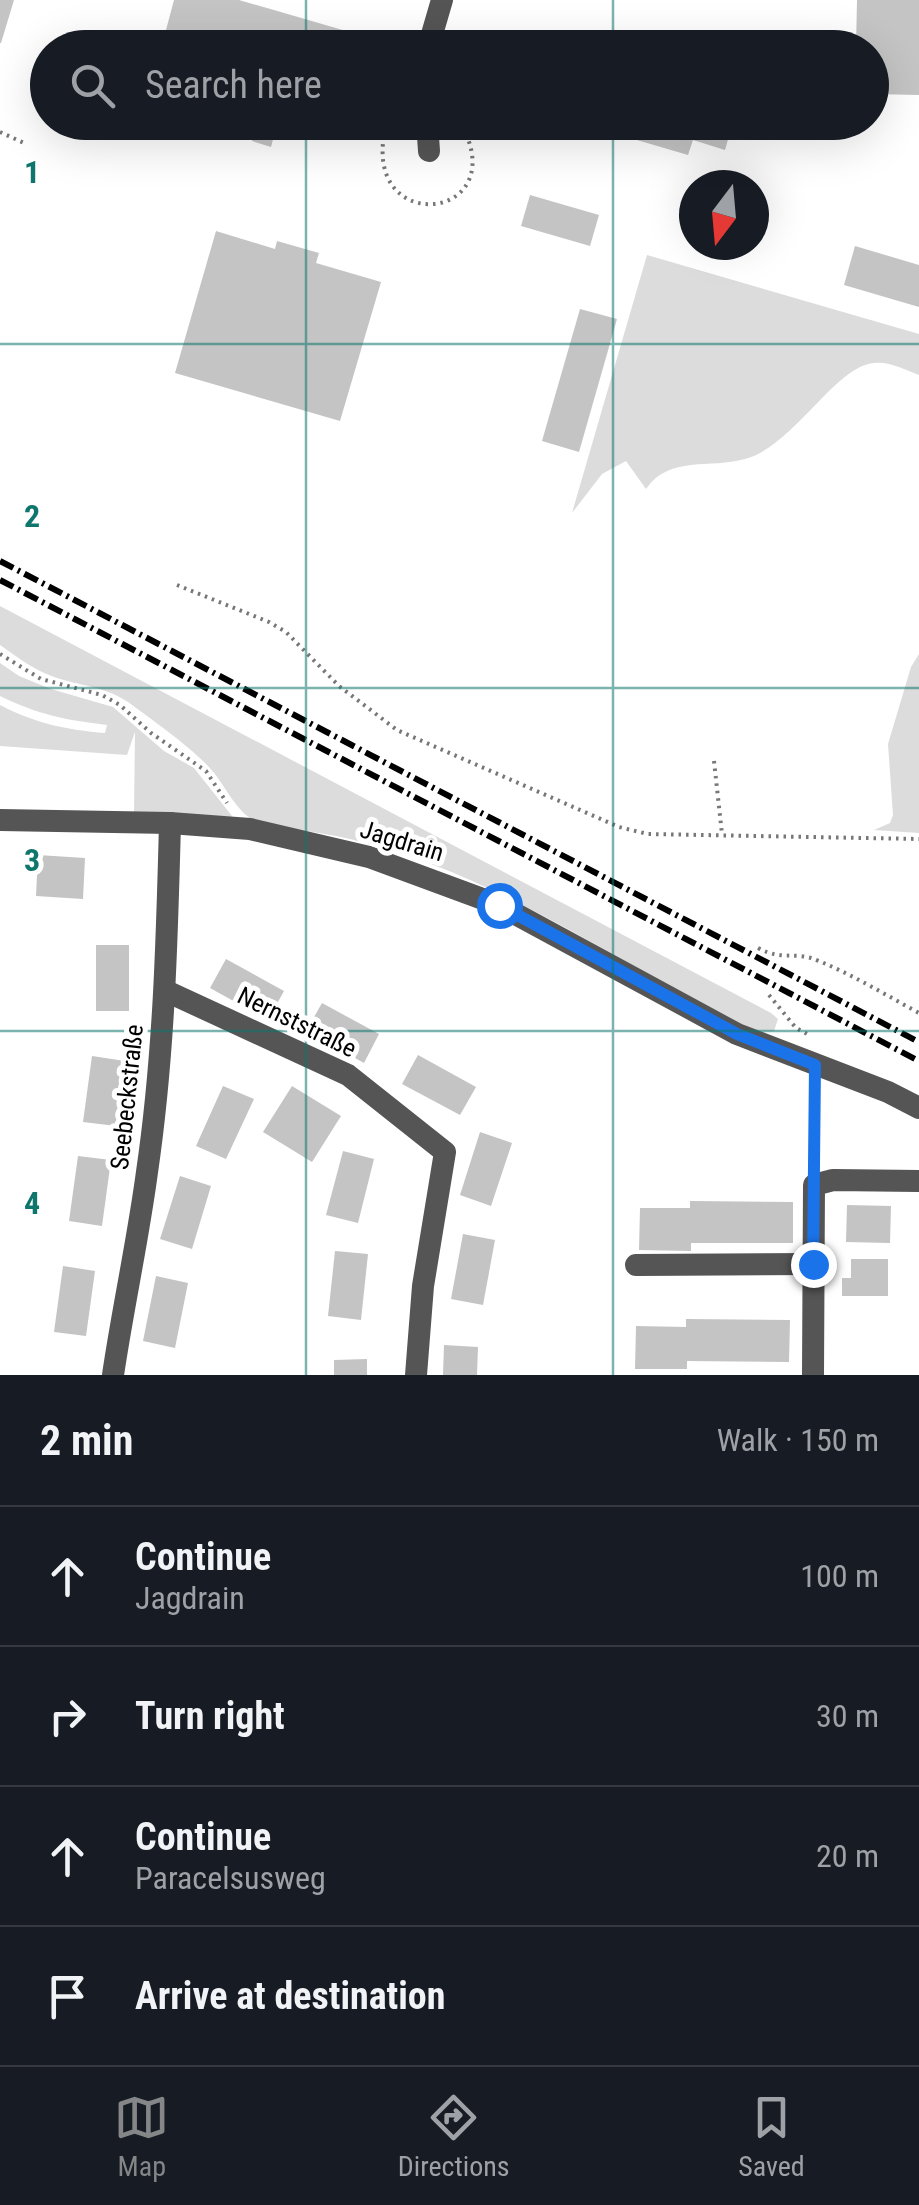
<!DOCTYPE html>
<html lang="en">
<head>
<meta charset="utf-8">
<style>
  body { margin:0; font-family:"Roboto Condensed",sans-serif; background:#242831; color:#f1f3f6 }
  .compass { position:absolute; left:679px; top:170px; width:90px; height:90px; border-radius:50%; background:#171b24; box-shadow:0 10px 40px #0002; rotate:196deg }
  .stop { position:absolute; width:30px; height:30px; margin:-22px; border:8px solid #1a73e8; border-radius:50%; background:#fff }
  .stop.end { background:#1a73e8; border-color:#fff; box-shadow:0 2px 10px #0008 }
  .list { margin:0; padding:0; list-style:none }
  h2 { display:flex; justify-content:space-between; align-items:center; height:130px; margin:0; padding:0 40px; font-size:42px }
  h2 small { font-size:32px; font-weight:400; color:#9ea1a6 }
  .list li { display:grid; grid-template-columns:65px 1fr auto; gap:30px; align-items:center; box-sizing:border-box; height:140px; padding:0 40px; border-top:2px solid #363941 }
  .list b { display:block; font-size:38px; white-space:nowrap }
  .list p { margin:0; font-size:32px; white-space:nowrap; color:#9ea1a6 }
  .list em { font-size:32px; font-style:normal; color:#9ea1a6 }
  .icon { flex:none; width:55px; height:55px; fill:none; stroke:currentColor; stroke-width:2; stroke-linecap:round; stroke-linejoin:round }
  .map { position:relative; flex:none; width:919px; height:1375px; overflow:hidden }
  .search { position:absolute; background:#171b24; box-shadow:0 10px 40px #0002; left:30px; right:30px; top:30px; height:110px; display:flex; align-items:center; gap:25px; box-sizing:border-box; padding:0 35px; border-radius:55px; color:#9ea1a6; font-size:38px }
  .sheet { height:690px; background:#171b24 }
  nav { display:flex; justify-content:space-around; align-items:center; box-sizing:border-box; height:140px; border-top:2px solid #363941; background:#171b24; font-size:28px; color:#9ea1a6 }
  nav a { display:grid; justify-items:center; gap:5px }
  nav .on { color:#858687 }
  .map>svg:first-child { display:block }
  .green { fill:#dcdcdc }
  .building { fill:#c4c4c4 }
  .lines { fill:none; stroke-linecap:round; stroke-linejoin:round }
  .path { stroke:#777; stroke-width:4; stroke-dasharray:2.5 5; stroke-linecap:butt }
  .minor { stroke:#555; stroke-width:22 }
  .rail { stroke:#000; stroke-width:6; stroke-dasharray:15 5 2.5 5; stroke-linecap:butt }
  .route { stroke:#1a73e8; stroke-width:12 }
  .grid { fill:none; stroke:#0f766e; stroke-width:2.5; stroke-opacity:0.55 }
  .labels { text-anchor:middle; dominant-baseline:central; stroke-width:10; stroke-linejoin:round; paint-order:stroke }
  .street-label { font-size:25px; fill:#000; stroke:#fff }
  .grid-label { font-size:32px; text-anchor:middle; font-weight:bold; fill:#0f766e; stroke:#fff; stroke-width:10; stroke-linejoin:round; paint-order:stroke }
</style>
</head>
<body>
<div class="map">
<svg width="919" height="1375" viewBox="0 0 919 1375">
  <rect width="100%" height="100%" fill="#fff"/>
  <!-- green -->
  <g class="green">
    <path d="M647,255l272,79v41c-13,-5 -30,-14 -45,-12 -39,3 -80,83 -129,96 -35,10 -76,-4 -99,30l-20,-28 -24,13 -30,39z"/>
    <path d="M0,606l771,407 7,6 -4,12c-33,4 -83,-32 -111,-48 -100,-57 -200,-118 -313,-144 -30,-7 -61,-10 -91,-15 -26,-14 -32,-38 -51,-58 -21,-22 -56,-46 -80,-64 -24,-16 -48,-16 -74,-25 -20,-7 -37,-20 -54,-32z"/>
    <path d="M919,654v179l-45,-3 16,-7 3,-8 -5,-71 23,-77z"/>
    <path d="M0,663l19,13 32,13 62,18 51,44 30,17 38,48 -3,5 -95,-7 1,-82 -8,23 -127,-9v-41c34,18 67,25 105,28l2,-8c-41,-5 -68,-10 -107,-29z"/>
  </g>
  <!-- building -->
  <g class="building">
    <path d="M0,0h14l-13,43h-1z"/>
    <path d="M174,0h65l145,42 -2,6h-156l-60,-18z"/>
    <path d="M857,0h62v95l-47,-1v-46h-16z"/>
    <path d="M596,33l46,13 -1,2h-49z"/>
    <path d="M190,122h33l-3,11z"/>
    <path d="M634,122h99l-8,28 -32,-10 -5,15 -58,-17z"/>
    <path d="M257,126l18,6 -4,15 -19,-6z"/>
    <path d="M530,195l69,20 -9,31 -69,-20z"/>
    <path d="M216,231l59,18 2,-8 42,12 -3,10 65,19 -41,139 -165,-48z"/>
    <path d="M855,246l64,19v42l-75,-22z"/>
    <path d="M580,309l37,10 -38,133 -37,-11z"/>
    <path d="M38,855l47,3 -2,41 -47,-3z"/>
    <rect x="96" y="945" width="33" height="66"/>
    <path d="M226,959l58,32 -16,29 -58,-32z"/>
    <path d="M322,1003l57,31 -15,29 -58,-32z"/>
    <path d="M418,1055l58,32 -16,28 -58,-31z"/>
    <path d="M92,1056l33,5 -9,65 -33,-4z"/>
    <path d="M223,1086l31,13 -28,60 -30,-13z"/>
    <path d="M292,1086l49,30 -29,46 -49,-30z"/>
    <path d="M480,1132l32,11 -21,63 -31,-11z"/>
    <path d="M343,1151l31,8 -16,64 -32,-8z"/>
    <path d="M78,1156l33,4 -9,66 -33,-5z"/>
    <path d="M180,1176l31,10 -19,63 -32,-10z"/>
    <path d="M690,1201l103,1v41h-102v8l-52,-1 1,-42h50z"/>
    <path d="M847,1205l44,1 -1,37 -44,-1z"/>
    <path d="M463,1234l32,6 -12,65 -32,-6z"/>
    <path d="M335,1251l33,3 -7,66 -33,-4z"/>
    <path d="M851,1259h37v37h-46v-18h9z"/>
    <path d="M63,1266l32,5 -9,65 -32,-4z"/>
    <path d="M156,1276l32,7 -13,65 -32,-7z"/>
    <path d="M686,1319l104,1 -1,42 -102,-1v8h-52l1,-43 50,1z"/>
    <path d="M444,1345l34,2 -1,28h-34z"/>
    <path d="M367,1359v16h-33v-15z"/>
  </g>
  <g class="lines">
    <!-- path -->
    <g class="path">
      <path d="M387,122c-33,118 131,101 73,0"/>
      <path d="M0,132l24,11"/>
      <path d="M177,585l92,37 17,10 53,54 58,44 222,97 29,7 271,5"/>
      <path d="M0,654l41,25 61,16 18,10 31,28 55,38 21,32"/>
      <path d="M714,761l8,73"/>
      <path d="M758,948c27,14 36,2 61,13 34,14 67,34 100,52"/>
      <path d="M769,995l27,33 13,7"/>
      <path d="M813,1160l1,-71"/>
    </g>
    <!-- minor -->
    <g class="minor">
      <path d="M428,48l14,-48"/>
      <path d="M427,122l2,29"/>
      <path d="M0,820l170,3 80,6 119,28 130,48 238,129 151,58 31,16"/>
      <path d="M166,991l182,84 97,77 -22,134 -7,89"/>
      <path d="M636,1265l177,-1"/>
      <path d="M113,1375c10,-68 25,-135 34,-203 17,-116 20,-232 23,-349"/>
      <path d="M813,1375l1,-190 19,-5 86,1"/>
    </g>
    <!-- rail -->
    <g class="rail">
      <path d="M0,561l919,481"/>
      <path d="M0,580l919,481"/>
    </g>
  </g>
  <g class="lines">
    <!-- route -->
    <path class="route" d="M499,905l238,129 78,31 -2,199"/>
  </g>
  <!-- grid -->
  <path class="grid" d="M306,0v48M613,0v48M306,122v1253M613,122v1253M0,344h919M0,688h919M0,1031h919"/>
  <g class="labels">
    <!-- street labels -->
    <g class="street-label">
      <text transform="translate(402 841) rotate(17)">Jagdrain</text>
      <text transform="translate(297 1022) rotate(26)">Nernststraße</text>
      <text transform="translate(127 1097) rotate(-84)">Seebeckstraße</text>
    </g>
  </g>
  <g class="grid-label">
    <text x="32" y="183">1</text>
    <text x="32" y="527">2</text>
    <text x="32" y="871">3</text>
    <text x="32" y="1214">4</text>
  </g>
</svg>
<svg class="compass" viewBox="-18 -18 36 36"><path d="M0-13l5 13h-10z" fill="#e53935"/><path d="M0 13l5-13h-10z" fill="#9ea1a6"/></svg>
<div class="stop" style="left:499px;top:905px"></div>
<div class="stop end" style="left:813px;top:1264px"></div>
<div class="search"><svg class="icon" aria-label="search" viewBox="0 0 24 24"><circle cx="10" cy="10" r="6"/><path d="M15 15l6 6"/></svg>Search here</div>
</div>
<section class="sheet">
<h2>2 min<small>Walk · 150 m</small></h2>
<ul class="list">
<li><svg class="icon" aria-label="ahead" viewBox="0 0 24 24"><path d="M12 20V5M6 11l6-6 6 6"/></svg><div><b>Continue</b><p>Jagdrain</p></div><em>100 m</em></li>
<li><svg class="icon" aria-label="right" viewBox="0 0 24 24"><path d="M7 20v-9h11M14 6l5 5-5 5"/></svg><div><b>Turn right</b></div><em>30 m</em></li>
<li><svg class="icon" aria-label="ahead" viewBox="0 0 24 24"><path d="M12 20V5M6 11l6-6 6 6"/></svg><div><b>Continue</b><p>Paracelsusweg</p></div><em>20 m</em></li>
<li><svg class="icon" aria-label="arrive" viewBox="0 0 24 24"><path d="M6 21V4h12l-3 4 3 4H6"/></svg><div><b>Arrive at destination</b></div></li>
</ul>
</section>
<nav>
<a class="on"><svg class="icon" aria-label="map" viewBox="0 0 24 24"><path d="M3 6l6-2 6 2 6-2v14l-6 2-6-2-6 2zM9 4v14M15 6v14"/></svg>Map</a>
<a><svg class="icon" aria-label="directions" viewBox="0 0 24 24"><path d="M12 3l9 9-9 9-9-9zM9 14v-3h6M13 9l2 2-2 2"/></svg>Directions</a>
<a><svg class="icon" aria-label="saved" viewBox="0 0 24 24"><path d="M7 4h10v16l-5-4-5 4z"/></svg>Saved</a>
</nav>
</body>
</html>
